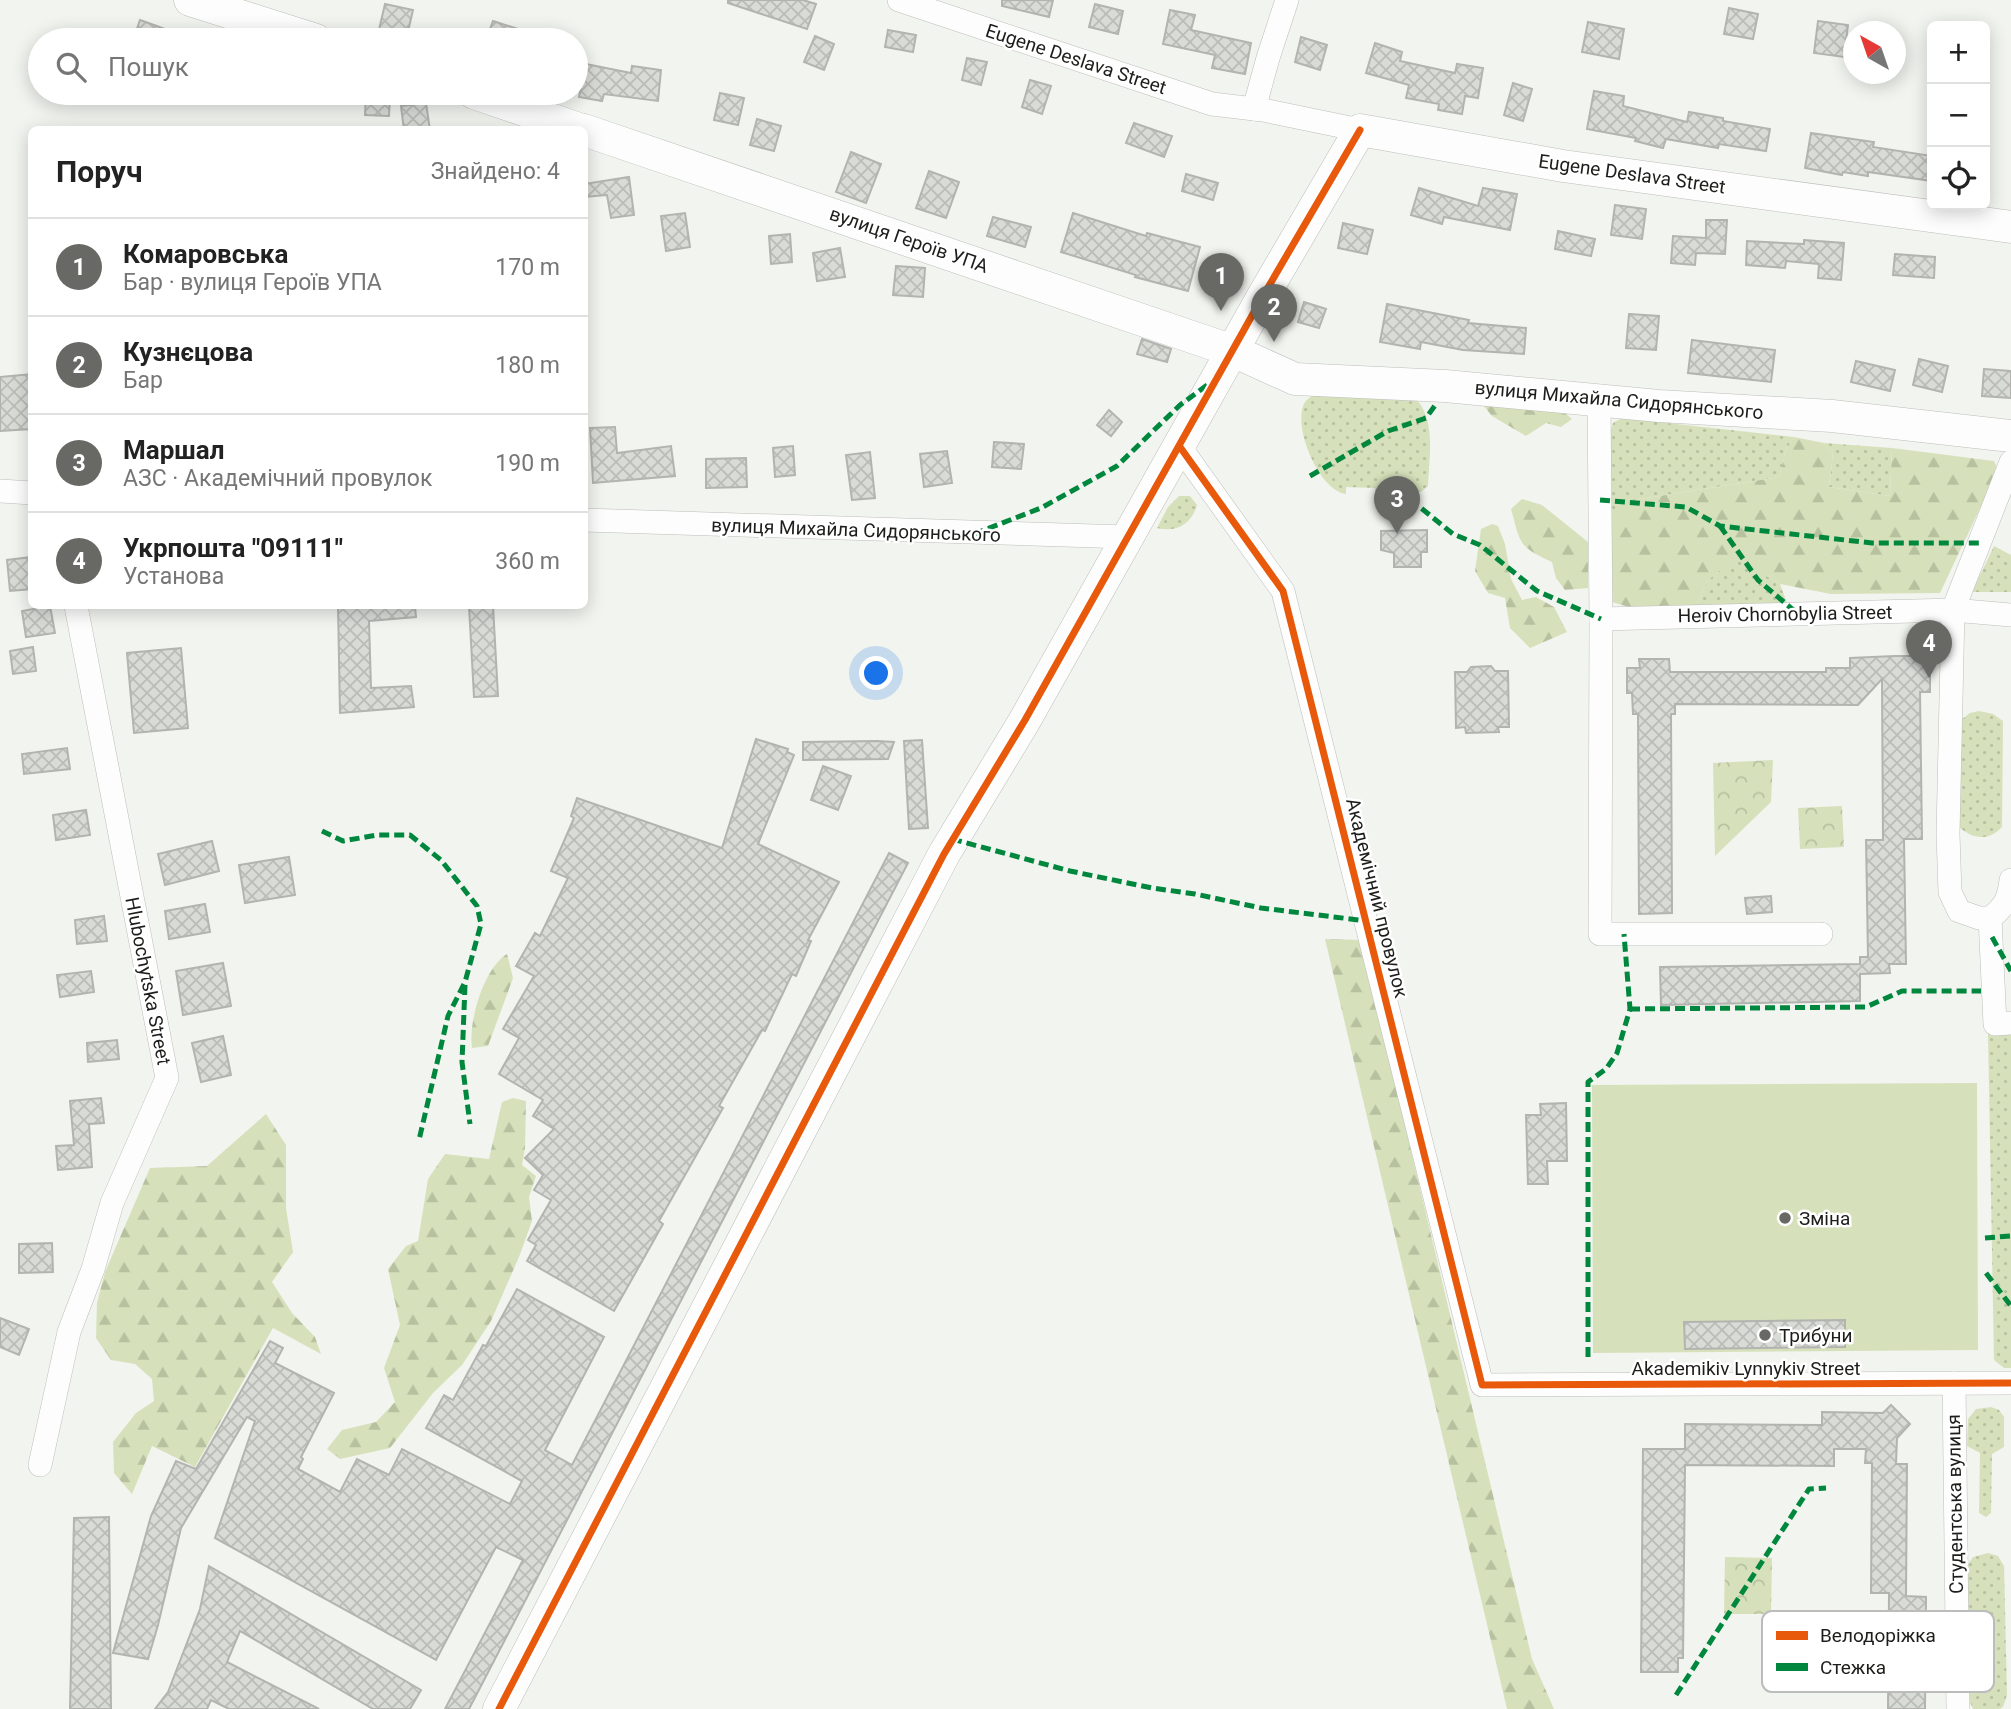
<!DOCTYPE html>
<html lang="uk">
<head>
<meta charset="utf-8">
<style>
  body { margin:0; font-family:Roboto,sans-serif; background:#f2f2f2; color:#222 }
  .controls { position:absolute; right:21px; top:21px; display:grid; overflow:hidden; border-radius:10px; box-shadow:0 4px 18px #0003 }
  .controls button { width:63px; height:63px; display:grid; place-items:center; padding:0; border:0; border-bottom:2px solid #e0e0e0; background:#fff; color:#222; font:35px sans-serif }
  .compass { position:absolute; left:1843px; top:21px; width:63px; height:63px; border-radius:50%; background:#fff; box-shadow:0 4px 18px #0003; rotate:320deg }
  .you { position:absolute; left:877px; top:674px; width:24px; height:24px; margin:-18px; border:5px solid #fff; border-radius:50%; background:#1a73e8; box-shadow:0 0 0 10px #1a73e833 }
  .badge { display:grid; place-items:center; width:46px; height:46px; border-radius:50%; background:#686965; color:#fff; font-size:23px; font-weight:700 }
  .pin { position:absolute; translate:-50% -58px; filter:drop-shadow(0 2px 4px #0008) }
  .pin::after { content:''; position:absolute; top:37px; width:24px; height:21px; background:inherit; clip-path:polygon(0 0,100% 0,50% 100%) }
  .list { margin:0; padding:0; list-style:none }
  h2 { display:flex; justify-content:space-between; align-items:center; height:91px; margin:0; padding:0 28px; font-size:30px }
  h2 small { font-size:23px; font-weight:400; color:#767676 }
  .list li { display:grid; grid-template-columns:46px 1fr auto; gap:21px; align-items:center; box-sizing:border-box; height:98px; padding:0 28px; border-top:2px solid #e0e0e0 }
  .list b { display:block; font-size:26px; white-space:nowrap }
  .list p { margin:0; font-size:23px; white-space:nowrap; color:#767676 }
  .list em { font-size:23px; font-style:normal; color:#767676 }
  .icon { flex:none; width:38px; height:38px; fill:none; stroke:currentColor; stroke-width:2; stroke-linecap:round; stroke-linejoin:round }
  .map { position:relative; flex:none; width:2011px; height:1709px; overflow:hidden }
  .search { position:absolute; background:#fff; box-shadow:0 4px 18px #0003; left:28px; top:28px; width:560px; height:77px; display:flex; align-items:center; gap:18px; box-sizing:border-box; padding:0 24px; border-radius:38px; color:#767676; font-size:26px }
  .panel { position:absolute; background:#fff; box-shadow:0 4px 18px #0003; left:28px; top:126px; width:560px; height:483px; border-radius:10px }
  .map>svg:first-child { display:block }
  .grass { fill:url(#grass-dots) }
  .forest { fill:url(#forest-firs) }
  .park { fill:url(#park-crowns) }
  .garden { fill:#d6e1bb }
  .building { fill:url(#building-cross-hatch); stroke:#b3b4b0; stroke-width:2 }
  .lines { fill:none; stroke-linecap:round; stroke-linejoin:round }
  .street-casing { stroke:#bdbeba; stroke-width:24 }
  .secondary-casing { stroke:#bdbeba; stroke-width:33 }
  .street { stroke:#fdfdfd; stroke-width:23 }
  .secondary { stroke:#fdfdfd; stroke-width:32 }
  .quiet { stroke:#00873e; stroke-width:5; stroke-dasharray:10 5; stroke-linecap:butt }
  .cycleway-casing { stroke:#fff; stroke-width:11 }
  .cycleway { stroke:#e8590c; stroke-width:7 }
  .poi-dot { fill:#686965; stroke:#fff; stroke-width:2.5 }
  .labels { text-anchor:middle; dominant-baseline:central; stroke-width:5; stroke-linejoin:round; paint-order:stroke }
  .street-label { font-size:19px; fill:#1d1e1b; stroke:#fff }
  .poi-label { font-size:19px; fill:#1d1e1b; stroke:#fff; text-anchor:start }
  .key { fill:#fff; stroke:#bbbcbb; stroke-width:2 }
  .key-label { font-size:19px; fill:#1d1e1b }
</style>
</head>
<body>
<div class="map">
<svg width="2011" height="1709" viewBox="0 0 2011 1709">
  <defs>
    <pattern id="grass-dots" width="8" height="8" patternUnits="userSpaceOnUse" patternTransform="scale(1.75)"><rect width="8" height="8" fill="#d6e1bb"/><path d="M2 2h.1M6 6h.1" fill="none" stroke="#b7c1a0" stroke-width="1.8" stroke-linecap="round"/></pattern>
    <pattern id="forest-firs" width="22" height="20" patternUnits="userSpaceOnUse" patternTransform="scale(1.75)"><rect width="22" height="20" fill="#d6e1bb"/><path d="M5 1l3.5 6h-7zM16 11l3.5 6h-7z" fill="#b7c1a0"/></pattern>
    <pattern id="park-crowns" width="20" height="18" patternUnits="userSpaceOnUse" patternTransform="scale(1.75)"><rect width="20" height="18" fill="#d6e1bb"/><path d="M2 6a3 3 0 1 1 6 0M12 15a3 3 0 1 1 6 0" fill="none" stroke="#b7c1a0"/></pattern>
    <pattern id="building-cross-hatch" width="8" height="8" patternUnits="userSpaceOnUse" patternTransform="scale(1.75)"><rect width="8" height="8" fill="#d9dbd7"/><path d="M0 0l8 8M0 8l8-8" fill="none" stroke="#babcb8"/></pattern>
  </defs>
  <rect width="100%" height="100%" fill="#f2f4ef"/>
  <!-- grass -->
  <g class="grass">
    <path d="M1314,394l103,6c19,22 12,58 11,86l-7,6 -45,2 -1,-6 -29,-1v7c-27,-3 -55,-70 -41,-92 2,-3 6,-5 9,-8z"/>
    <path d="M1622,418l172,19 -8,13 -7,27 -145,23 -27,18 2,-82 4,-13z"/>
    <path d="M1824,443l68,5 -2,48 -61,-9 4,-34z"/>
    <path d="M1179,496h11l7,9c-5,19 -21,28 -40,23l11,-21z"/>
    <path d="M1994,546l17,9v37h-39z"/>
    <path d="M1735,557l45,27 8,22h-91l10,-25z"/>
    <path d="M1979,711l14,3 10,7 -1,106c-14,15 -30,12 -44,-1l3,-106 9,-7z"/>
    <path d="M1988,1033h23v335h-7l-10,-8z"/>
    <path d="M1991,1407l8,3 5,7v30l-12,7 -1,59 -5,4 -7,-4 1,-60 -13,-7 1,-27 8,-10z"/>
    <path d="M1988,1553l10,3 6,10 3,129 -4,12 -3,2h-27l-5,-11 -2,-131 7,-10z"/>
  </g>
  <!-- forest -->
  <g class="forest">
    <path d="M1483,405l82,8 7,6 -11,8 -15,-4 -20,13 -34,-20z"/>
    <path d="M1794,437l30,6 9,10 -4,34 61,9 2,-48 102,13 4,9 -58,123 -109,1 -51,-10 -45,-26 -28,23 -10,25 -58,4 -27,-8 -4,-10 -1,-74 19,-15 8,-3 145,-23 7,-27z"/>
    <path d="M1522,499l20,6 46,37v46l-23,2 -9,-12 -4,-16c-34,-16 -31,-17 -41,-53z"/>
    <path d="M1492,524l6,2 7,18 6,35 11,21 14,-3 18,10 13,25 -37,16 -20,-20 -5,-30 -17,-5 -13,-22 6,-42z"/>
    <path d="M1325,939l38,1 1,13 168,706 22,50h-47z"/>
    <path d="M507,954l6,24 -25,68 -16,2c-4,-27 12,-80 35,-94z"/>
    <path d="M513,1098l13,3 -1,47 -3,17 14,11 -7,21 3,24 -13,36 -28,64 -29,44 -29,28 -43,55 -50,11 -13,-10 15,-19 34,-8 19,-20 -11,-34 16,-43 -12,-56 18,-23 12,-5 10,-62 17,-25 44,5 13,-57z"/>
    <path d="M266,1114l20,31v63l7,44 -21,30 20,31 23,24 6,17 -48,-26 -78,139 -43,-21 -20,48 -18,-21 -1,-31 23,-29 18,-12 -2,-22 -17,-15 -24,-4 -15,-22 1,-35 8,-31 45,-104 57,-2z"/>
  </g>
  <!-- park -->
  <g class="park">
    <path d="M1773,760l-2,42 -56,54 -2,-93z"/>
    <path d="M1842,806l2,41 -44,2 -2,-41z"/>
    <path d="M1725,1557l47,1 -1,56h-47z"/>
  </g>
  <!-- garden -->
  <path class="garden" d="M1977,1083l1,267 -385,3 -1,-268z"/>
  <!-- building -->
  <g class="building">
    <path d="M728,0h75l13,4 -9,25 -79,-26z"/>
    <path d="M1002,0h51l-4,17 -47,-11z"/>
    <path d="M385,4l28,6 -7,30 -28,-6z"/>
    <path d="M1095,4l28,7 -5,23 -29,-7z"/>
    <path d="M1729,8l29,6 -5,25 -29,-5z"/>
    <path d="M1170,10l25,5 -4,15 60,13 -6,31 -33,-6 3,-13 -52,-11z"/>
    <path d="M140,20l50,18v2h-57z"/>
    <path d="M493,21l50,16 -1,3h-56z"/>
    <path d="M1818,21l30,4 -4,32 -30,-4z"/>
    <path d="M1588,22l36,7 -5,30 -37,-7z"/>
    <path d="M888,30l28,5 -3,17 -28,-5z"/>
    <path d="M815,36l19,8 -10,26 -20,-8z"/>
    <path d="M1301,37l26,8 -7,25 -25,-8z"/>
    <path d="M1375,43l27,9 -2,9 55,12 2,-9 26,4 -5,30 -13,-2 -3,18 -24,-4 1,-6 -33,-6 3,-13 -43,-12z"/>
    <path d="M967,58l20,4 -6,23 -19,-5z"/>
    <path d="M586,64l45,9 1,-7 29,4 -3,31 -54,-7 -2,7 -23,-4z"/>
    <path d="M1030,80l21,6 -9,28 -20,-7z"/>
    <path d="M1513,83l19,6 -9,32 -19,-6z"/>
    <path d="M1594,91l30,5 -1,10 64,16 2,-10 34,6v3l47,8 -4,22 -47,-7 -1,4 -52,-9 -3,9 -28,-7 1,-3 -49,-9z"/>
    <path d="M366,93h24l-1,23 -24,-1z"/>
    <path d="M720,93l24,5 -6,27 -24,-5z"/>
    <path d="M426,103l4,27h-26l-3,-24z"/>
    <path d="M757,119l24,7 -7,25 -24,-6z"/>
    <path d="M1134,123l38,13 -8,21 -38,-14z"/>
    <path d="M1811,133l63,9 -1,5 59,9v25l-64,-9v4l-25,-4 -1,3 -37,-7z"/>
    <path d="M851,152l30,12 -15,39 -30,-11z"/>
    <path d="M929,171l30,11 -13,36 -30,-10z"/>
    <path d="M1186,174l32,9 -5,17 -31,-9z"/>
    <path d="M629,177l5,38 -23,3 -4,-23 -23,2v-13z"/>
    <path d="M1419,188l59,18 5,-18 34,6 -7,36 -66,-13 -2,7 -31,-9z"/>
    <path d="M1615,205l31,4 -4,30 -31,-4z"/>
    <path d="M685,213l5,34 -24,4 -5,-35z"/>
    <path d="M1073,213l73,23 1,-3 53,14 -12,44 -53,-14 1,-2 -75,-23z"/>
    <path d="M993,217l38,10 -6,20 -38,-11z"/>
    <path d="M1706,220h21l-2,34 -29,-1 -1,12 -24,-2 2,-27 33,2z"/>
    <path d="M1343,223l30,7 -6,24 -29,-6z"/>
    <path d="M1558,231l37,8 -4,17 -36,-7z"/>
    <path d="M790,234l2,28 -21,2 -2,-28z"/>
    <path d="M1804,240l40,3 -3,37 -23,-2 1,-14 -33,-3 -1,7 -39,-3 1,-24 57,3z"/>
    <path d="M840,248l5,29 -28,4 -4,-28z"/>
    <path d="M1895,254l40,3 -1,21 -41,-3z"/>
    <path d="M896,266l29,2 -2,29 -30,-2z"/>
    <path d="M1304,302l22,7 -7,19 -21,-6z"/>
    <path d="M1387,304l82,16 -1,3 58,5 -2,26 -61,-4 -42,-8 -1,7 -40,-7z"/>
    <path d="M1629,314l30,2 -3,34 -30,-2z"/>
    <path d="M1142,339l29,10 -4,13 -30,-8z"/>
    <path d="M1692,340l83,10 -4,32 -83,-9z"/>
    <path d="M1919,359l29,7 -6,26 -29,-7z"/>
    <path d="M1856,361l39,9 -5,21 -39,-9z"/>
    <path d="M1984,369l27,2v27l-29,-2z"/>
    <path d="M32,374v55l-32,2v-54z"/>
    <path d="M1109,410l13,12 -11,14 -14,-11z"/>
    <path d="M615,427l2,26 54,-7 4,30 -82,7 -3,-55z"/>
    <path d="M994,442l30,2 -3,25 -29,-2z"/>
    <path d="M793,446l2,29 -20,2 -2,-29z"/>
    <path d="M947,451l5,32 -28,4 -4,-33z"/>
    <path d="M870,452l5,46 -23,2 -6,-45z"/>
    <path d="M746,458l1,29 -41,1v-29z"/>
    <path d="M1427,530v22h-6v15h-27v-14l-13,-3v-19z"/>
    <path d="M32,557v32l-22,2 -3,-31z"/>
    <path d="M50,606l5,27 -29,4 -4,-26z"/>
    <path d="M338,606h77l1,11 -47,4 2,67 40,-2 3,21 -74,6z"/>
    <path d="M469,606h24l5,90 -24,1z"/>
    <path d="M33,647l3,24 -23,3 -3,-23z"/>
    <path d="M181,648l7,80 -54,5 -7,-80z"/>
    <path d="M1895,656h35v36h-10l2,147h-18l2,125h-17l1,9 -30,1v27l-199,4 -1,-38 200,-3v-7h8l-2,-117h17l-1,-161 -24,26 -183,-1v10h-4l1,199 -33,1 -1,-200h-5l-1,-21h-5v-25h13l-1,-9h30l1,13h156v-4h24v-10z"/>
    <path d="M1491,666l4,5h13l1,56h-11l1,5 -33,1 -1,-6 -9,1 -1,-56h12l4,-5z"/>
    <path d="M756,739l32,10 -1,3 7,3 -36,89 81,38 -31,58 3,1 -15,35 -4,-2 -27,57 -3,-1 -43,76 4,2 -64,113 4,3 -49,87 -87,-50 9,-16 -8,-5 23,-40 -17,-10 9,-15 -18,-17 29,-29 -21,-13 10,-16 -44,-26 20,-36 -16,-9 31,-53 -18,-10 19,-33 5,3 28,-58 -17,-7 23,-53 -3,-2 6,-18 145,50z"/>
    <path d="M922,740l6,88 -19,1 -5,-88z"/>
    <path d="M877,741l17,1 -6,17 -85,1v-18z"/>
    <path d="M67,748l3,21 -46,5 -2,-20z"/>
    <path d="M823,766l28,10 -13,34 -27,-10z"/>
    <path d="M86,810l4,25 -34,5 -3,-25z"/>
    <path d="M212,841l7,30 -54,14 -7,-31z"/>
    <path d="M889,853l19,10 -439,846h-24l78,-149 -27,-13 -60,113 -221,-122 40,-117 -8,-4 -66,111 -23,97 -10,34 -35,-6 38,-137 25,-55 20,8 74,-128 13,7 -8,15 59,30 -33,64 2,2 -5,10 42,23 17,-33 32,16 13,-26 108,55 12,-23 -96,-53 18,-33 9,5 30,-55 3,1 31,-57 87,48 -59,113 27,15z"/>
    <path d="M289,857l6,38 -50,8 -6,-38z"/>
    <path d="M1771,896l1,16 -25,2 -2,-16z"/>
    <path d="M205,904l5,28 -41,7 -4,-28z"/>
    <path d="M104,916l3,25 -30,3 -2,-24z"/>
    <path d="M223,963l8,43 -48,9 -7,-44z"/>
    <path d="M91,971l3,21 -34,5 -3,-22z"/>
    <path d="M223,1036l8,39 -30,7 -9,-39z"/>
    <path d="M117,1040l2,19 -31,3 -1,-19z"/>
    <path d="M101,1098l3,25 -15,1 3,43 -34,3 -2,-24 18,-1 -4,-44z"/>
    <path d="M1566,1103l1,58h-20l1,23h-20l-2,-69h15l-1,-11z"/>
    <path d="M52,1243l1,29 -34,1v-29z"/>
    <path d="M0,1318l29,11 -10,26 -19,-8z"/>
    <path d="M1845,1320v27l-160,2 -1,-27z"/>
    <path d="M1891,1405l19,19 -13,14 -1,26h11l-1,132 20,1 -1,112h-37l1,-116h-18l1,-130h-7l1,-14h-32v17l-149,-1 -2,193h-5v14h-37l2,-223h42v-25l137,1v-13l61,1z"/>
    <path d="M109,1517l2,192h-41l4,-191z"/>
    <path d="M209,1566l212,124 -11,19h-37l-133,-78 -13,31 92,47h-90l-18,-9 -4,9h-52l13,-17 32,-83z"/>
  </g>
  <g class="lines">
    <defs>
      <g id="street">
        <path d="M899,0l313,104 51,6 97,20"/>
        <path d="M1254,109l14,-51 19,-58"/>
        <path d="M1599,401l2,218 -1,315h221"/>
        <path d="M1180,447l103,144 199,794 529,-2"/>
        <path d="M2011,462l-58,148 -5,224 2,58 9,19 20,7h11l5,106 16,-1"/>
        <path d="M0,491l32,2"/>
        <path d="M584,520l543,17"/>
        <path d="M1601,619l352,-9 58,5"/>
        <path d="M1990,918c15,-11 19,-20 21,-38"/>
        <path d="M1954,1383l4,326"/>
        <path d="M40,1465l29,-133 24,-63 19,-66 55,-125 -91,-472"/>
      </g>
      <g id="secondary">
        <path d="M190,0l126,40"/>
        <path d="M474,93l108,37"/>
        <path d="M584,130l649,221 62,28 150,7 214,20 173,10 179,20"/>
        <path d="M499,1709l445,-855 81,-134 238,-424 97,-166 203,36 448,61"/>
      </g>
    </defs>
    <!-- street casing -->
    <use href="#street" class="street-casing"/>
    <!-- secondary casing -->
    <use href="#secondary" class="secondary-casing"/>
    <!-- street -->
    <use href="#street" class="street"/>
    <!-- secondary -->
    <use href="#secondary" class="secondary"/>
    <!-- quiet -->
    <g class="quiet">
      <path d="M1310,476l78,-45 38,-13 10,-14"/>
      <path d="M1410,499l43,35 27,11 57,46 64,28"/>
      <path d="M1600,500l86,7 34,19 152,17h107"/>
      <path d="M1720,526l38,54 40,34"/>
      <path d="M974,534l67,-26 76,-42 63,-61 30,-22"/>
      <path d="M322,831l21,10 34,-6h33l31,25 36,46 4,18 -16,58 -17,34 -29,124"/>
      <path d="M952,839l118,32 82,17 43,6 66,14 106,13"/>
      <path d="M1992,937l19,34"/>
      <path d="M465,985l-3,77 8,62"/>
      <path d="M1630,1009l236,-2 36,-16h79"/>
      <path d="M1985,1238l26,-2"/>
      <path d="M1986,1273l25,33"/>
      <path d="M1588,1357v-275l18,-13 11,-16 13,-44 -6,-75"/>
      <path d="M1676,1695l133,-206 17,-1"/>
    </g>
    <defs>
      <g id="cycleway">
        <path d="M1180,447l103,144 199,794 529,-2"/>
        <path d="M499,1709l445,-855 81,-134 238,-424 97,-166"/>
      </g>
    </defs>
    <!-- cycleway casing -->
    <use href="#cycleway" class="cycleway-casing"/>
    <!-- cycleway -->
    <use href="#cycleway" class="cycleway"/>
  </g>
  <!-- markers -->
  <g class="poi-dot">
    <circle cx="1785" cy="1218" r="7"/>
    <circle cx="1765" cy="1335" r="7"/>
  </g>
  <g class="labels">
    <!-- street labels -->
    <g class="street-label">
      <text transform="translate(1076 59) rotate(18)">Eugene Deslava Street</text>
      <text transform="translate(1632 174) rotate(8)">Eugene Deslava Street</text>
      <text transform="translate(909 240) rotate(19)">вулиця Героїв УПА</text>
      <text transform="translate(1619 400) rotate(5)">вулиця Михайла Сидорянського</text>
      <text transform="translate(856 530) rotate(2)">вулиця Михайла Сидорянського</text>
      <text transform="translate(1785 614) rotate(-1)">Heroiv Chornobylia Street</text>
      <text transform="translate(1377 898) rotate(76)">Академічний провулок</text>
      <text transform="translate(148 981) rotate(79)">Hlubochytska Street</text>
      <text x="1746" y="1368">Akademikiv Lynnykiv Street</text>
      <text transform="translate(1955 1504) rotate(-91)">Студентська вулиця</text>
    </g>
    <!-- poi labels -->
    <g class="poi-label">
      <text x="1799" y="1218">Зміна</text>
      <text x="1779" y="1335">Трибуни</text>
    </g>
  </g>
  <!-- legend -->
  <rect x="1762" y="1611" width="232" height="81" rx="10" class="key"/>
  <rect x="1776" y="1631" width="32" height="9" fill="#e8590c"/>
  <rect x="1776" y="1663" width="32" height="8" fill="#00873e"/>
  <g class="key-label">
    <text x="1820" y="1642">Велодоріжка</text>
    <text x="1820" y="1674">Стежка</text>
  </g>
</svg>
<div class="controls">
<button>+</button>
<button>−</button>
<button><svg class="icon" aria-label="locate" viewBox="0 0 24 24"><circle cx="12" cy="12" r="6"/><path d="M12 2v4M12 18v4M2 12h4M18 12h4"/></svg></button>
</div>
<svg class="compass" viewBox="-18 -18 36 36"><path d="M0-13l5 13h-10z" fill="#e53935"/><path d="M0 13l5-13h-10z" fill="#767676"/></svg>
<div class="you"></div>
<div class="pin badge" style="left:1221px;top:311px">1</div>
<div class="pin badge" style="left:1274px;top:342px">2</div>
<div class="pin badge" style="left:1397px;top:534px">3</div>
<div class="pin badge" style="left:1929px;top:678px">4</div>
<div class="search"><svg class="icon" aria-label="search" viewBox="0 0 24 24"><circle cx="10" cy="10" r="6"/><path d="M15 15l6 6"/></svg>Пошук</div>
<section class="panel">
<h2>Поруч<small>Знайдено: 4</small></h2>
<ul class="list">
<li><span class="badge">1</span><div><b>Комаровська</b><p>Бар · вулиця Героїв УПА</p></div><em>170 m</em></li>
<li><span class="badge">2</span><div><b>Кузнєцова</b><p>Бар</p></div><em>180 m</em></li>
<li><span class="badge">3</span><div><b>Маршал</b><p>АЗС · Академічний провулок</p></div><em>190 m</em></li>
<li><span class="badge">4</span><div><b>Укрпошта &quot;09111&quot;</b><p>Установа</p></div><em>360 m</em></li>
</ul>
</section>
</div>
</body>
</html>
